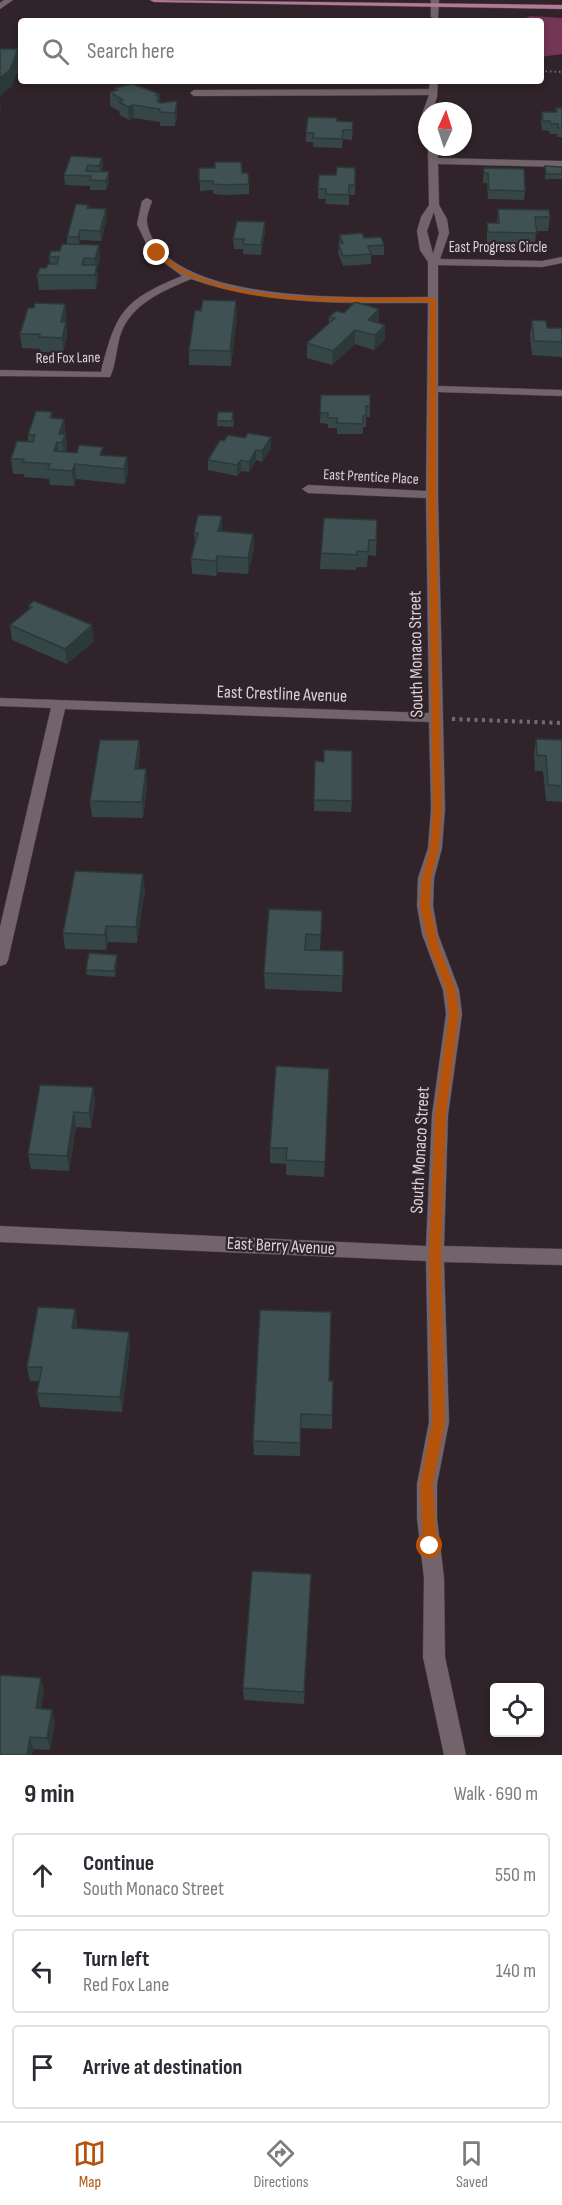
<!DOCTYPE html>
<html lang="en">
<head>
<meta charset="utf-8">
<style>
  body { margin:0; font-family:"Sofia Sans Condensed",sans-serif; background:#f2f2f3; color:#2b2b33 }
  .controls { position:absolute; right:18px; bottom:18px; display:grid; overflow:hidden; border-radius:6px; box-shadow:0 3px 9px #0003 }
  .controls button { width:54px; height:54px; display:grid; place-items:center; padding:0; border:0; border-bottom:2px solid #e1e1e2; background:#fff; color:#2b2b33; font:30px sans-serif }
  .compass { position:absolute; left:418px; top:102px; width:54px; height:54px; border-radius:50%; background:#fff; box-shadow:0 3px 9px #0003; rotate:3deg }
  .stop { position:absolute; width:18px; height:18px; margin:-14px; border:4px solid #b45309; border-radius:50%; background:#fff }
  .stop.end { background:#b45309; border-color:#fff; box-shadow:0 2px 6px #0008 }
  .list { margin:0; padding:0; list-style:none }
  h2 { display:flex; justify-content:space-between; align-items:center; height:78px; margin:0; padding:0 24px; font-size:26px }
  h2 small { font-size:20px; font-weight:400; color:#7c7c81 }
  .list li { display:grid; grid-template-columns:39px 1fr auto; gap:18px; align-items:center; box-sizing:border-box; height:84px; margin:0 12px 12px; padding:0 12px; border:2px solid #e1e1e2; border-radius:6px }
  .list b { display:block; font-size:22px; white-space:nowrap }
  .list p { margin:0; font-size:20px; white-space:nowrap; color:#7c7c81 }
  .list em { font-size:20px; font-style:normal; color:#7c7c81 }
  .icon { flex:none; width:33px; height:33px; fill:none; stroke:currentColor; stroke-width:2; stroke-linecap:round; stroke-linejoin:round }
  .map { position:relative; flex:none; width:562px; height:1755px; overflow:hidden }
  .search { position:absolute; background:#fff; box-shadow:0 3px 9px #0003; left:18px; right:18px; top:18px; height:66px; display:flex; align-items:center; gap:15px; box-sizing:border-box; padding:0 21px; border-radius:6px; color:#7c7c81; font-size:22px }
  .sheet { height:366px; background:#fff }
  nav { display:flex; justify-content:space-around; align-items:center; box-sizing:border-box; height:84px; border-top:2px solid #e1e1e2; background:#fff; font-size:16px; color:#7c7c81 }
  nav a { display:grid; justify-items:center; gap:3px }
  nav .on { color:#b45309 }
  .map>svg:first-child { display:block }
  .green { fill:#743557 }
  .lines { fill:none; stroke-linecap:round; stroke-linejoin:round }
  .minor-casing { stroke:#4b4045; stroke-width:1 }
  .major-casing { stroke:#4b4045; stroke-width:1 }
  .path-far1 { stroke:#766b71; stroke-width:2; stroke-dasharray:1.5 3; stroke-linecap:butt }
  .path { stroke:#766b71; stroke-width:4; stroke-dasharray:3 4.5; stroke-linecap:butt }
  .minor { fill:#73646b; fill-rule:evenodd }
  .major { fill:#b67898; fill-rule:evenodd }
  .wall { fill:#364647 }
  .shaded-wall { fill:#2c3939 }
  .building { fill:#3f5152; stroke:#2c3939; stroke-width:1.5 }
  .route { fill:#b45309 }
  .labels { text-anchor:middle; dominant-baseline:central; stroke-width:4.5; stroke-linejoin:round; paint-order:stroke }
  .far-street-label { font-size:15px; fill:#dcd3d7; stroke:#30232a }
  .street-label { font-size:18px; fill:#dcd3d7; stroke:#30232a }
</style>
</head>
<body>
<div class="map">
<svg width="562" height="1755" viewBox="0 0 562 1755">
  <rect width="100%" height="100%" fill="#30232a"/>
  <!-- green -->
  <path class="green" d="M530,16l32,2v36l-21,3v-36h-21z"/>
  <g class="lines">
    <defs>
      <g id="minor">
        <path d="M4,0h9l-13,9v-6z"/>
        <path d="M431,0h8l-1,19 -7,-2z"/>
        <path d="M430,81h8l-1,16 -5,14h-5v28l-5,-3 -2,-16 9,-25 -235,1 -4,-3 4,-3 235,-1z"/>
        <path d="M428,147h10v11l124,3v6l-124,-3 1,41 8,14 2,14 -9,26 102,2 20,-4v6l-20,4 -104,-2v121l124,4v6l-124,-4v103l7,314 -3,39 -8,30 -1,28 5,28 21,56 3,24 -14,101 -4,131 118,3v16l-118,-3 5,160 -12,62v34l7,60 1,79 21,98h-22l-21,-98 1,-79 -7,-60v-34l12,-62 -3,-161 -426,-19v-16l426,20 6,-131 14,-101 -3,-24 -21,-56 -5,-28 1,-28 10,-30 3,-39 -2,-87 -364,-13 -57,251 -2,4 -6,2v-39l51,-219 -51,-2v-8l429,15 -3,-215 -118,-5 -6,-4 6,-4 118,6 2,-188c-80,0 -161,3 -237,-24 -28,12 -61,25 -71,57 -4,14 -4,29 -10,41l-110,-1v-6l101,2c15,-60 22,-72 81,-96l-32,-24 -13,-28 5,-23 5,-3 5,3c-2,7 -6,15 -5,22 15,84 217,74 281,74v-35l-8,-12 -3,-19 4,-14 8,-12zM434,212l5,21 -6,21 -6,-23z"/>
      </g>
      <path id="major" d="M150,0l412,5v4l-408,-7z"/>
    </defs>
    <!-- minor casing -->
    <use href="#minor" class="minor-casing"/>
    <!-- major casing -->
    <use href="#major" class="major-casing"/>
    <!-- path-far1 -->
    <path class="path-far1" d="M541,71l21,1"/>
    <!-- path -->
    <path class="path" d="M452,719l110,4"/>
    <!-- minor -->
    <use href="#minor" class="minor"/>
    <!-- major -->
    <use href="#major" class="major"/>
  </g>
  <!-- wall -->
  <g class="wall">
    <path d="M115,88l46,15 16,12 -2,11h-15v-4l-26,-4 -5,2 -9,-5 -1,-4 -9,-5v-14l5,-1z"/>
    <path d="M556,108h6v29h-5v-3h-7l-1,-3 -7,-1 -1,-9 1,-9h14z"/>
    <path d="M337,121l16,1 -1,18 -9,-1 -1,9 -29,-1v-5h-7v-9z"/>
    <path d="M102,158l1,9 -2,5h8v10l-3,8h-16v-4l-25,-1 -1,-10z"/>
    <path d="M545,166l17,1v12h-17z"/>
    <path d="M199,168l43,5 7,11v10l-23,1 -13,-1v-4l-13,1z"/>
    <path d="M355,168v27h-6v10l-24,-1 1,-5h-8v-10l18,-14z"/>
    <path d="M484,168l41,23 -1,9 -36,-1 -1,-16h-4z"/>
    <path d="M88,205l1,3 18,10 -6,23 -21,-1 -1,5h20l1,14 -3,10 1,11 -2,9 -57,1 -2,-15 13,-11 -1,-7 11,-6 7,-7v-7z"/>
    <path d="M498,209l52,8 -2,14h-12l-1,16 -48,-1v-23h10z"/>
    <path d="M265,222v10l-4,23 -18,-1v-5h-9l-1,-10z"/>
    <path d="M340,235l24,3 20,7v10h-13v9l-28,2 -5,-13z"/>
    <path d="M65,304l2,32 -4,16h-22l-1,-3 -18,-1 -2,-14 14,-26z"/>
    <path d="M379,309v14l6,2v15l-11,10 -19,-6 -23,21 -25,-7v-15l22,-19v-7z"/>
    <path d="M237,315l-6,51 -42,-1v-15z"/>
    <path d="M532,320l15,8h15v29l-30,-2 -2,-20z"/>
    <path d="M321,395l49,11v11h-4v10h-3v7h-26v-6h-9v-4l-8,-1z"/>
    <path d="M52,412v6l12,1 3,30 -1,3 61,5 1,15 -3,12 -49,-5 -2,7 -24,-1 -1,-6 -25,-2v-3h-11l-2,-15 17,-17v-7z"/>
    <path d="M234,418l-1,9 -16,-1v-5z"/>
    <path d="M271,437v11l-9,14 -6,-2 -7,12 -8,-1 -4,5 -29,-6v-10l16,-19 21,-3z"/>
    <path d="M377,520l-1,36 -8,-1 -1,12h-10l-1,3 -36,-1 1,-16z"/>
    <path d="M222,532l31,2 1,15 -6,25 -30,-2 -2,4 -24,-2 -1,-15 4,-14 -1,-12z"/>
    <path d="M29,605l65,36 -27,23 -55,-24 -2,-15 19,-16z"/>
    <path d="M536,739l26,1v62l-16,-1 -3,-30h-8l-1,-17z"/>
    <path d="M139,740l1,16 -2,13 9,16 -4,33 -51,-1 -2,-16z"/>
    <path d="M315,761l9,1 28,39 -1,11 -37,-1z"/>
    <path d="M145,890l-8,53 -29,-1 -2,8 -41,-1 -2,-16z"/>
    <path d="M322,911l-2,40h23l-1,41 -77,-3 -1,-16z"/>
    <path d="M117,955v6l-2,16 -28,-2 -1,-5z"/>
    <path d="M329,1069l-5,108 -38,-2v-11l-16,-1v-15z"/>
    <path d="M93,1087l2,16 -4,25 -15,-1 -7,44 -38,-2 -3,-15z"/>
    <path d="M75,1309l2,15 -1,5 53,3 1,14 -8,66 -82,-5 -3,-14 2,-12h-9l-3,-14z"/>
    <path d="M329,1381h4l-1,48 -31,-1 -1,28 -46,-1 -1,-14z"/>
    <path d="M311,1574l-7,130 -60,-4 -1,-12z"/>
    <path d="M44,1690l-3,19 14,13 -5,28 -17,-1 -1,6h-32z"/>
  </g>
  <!-- shaded-wall -->
  <g class="shaded-wall">
    <path d="M18,49l2,17 -8,20 -12,10v-18z"/>
    <path d="M160,94l1,13 -1,1 -4,-13z"/>
    <path d="M0,99l1,13 -1,4z"/>
    <path d="M177,101v14l-2,11v-13z"/>
    <path d="M133,105l1,13 -5,2 -1,-13z"/>
    <path d="M102,158l1,9 -3,8 -1,-9z"/>
    <path d="M109,172v10l-3,8v-9z"/>
    <path d="M106,209l1,9 -6,23 -1,-10z"/>
    <path d="M265,222v10l-4,23v-10z"/>
    <path d="M80,230v10l-1,7 -1,-10z"/>
    <path d="M99,245l1,14 -3,10 1,11 -2,9 -1,-14 1,-6 -1,-10z"/>
    <path d="M236,301l1,14 -6,51 -1,-15z"/>
    <path d="M65,304l2,14 -5,18 -1,-14z"/>
    <path d="M379,309v15l-11,-4z"/>
    <path d="M66,322l1,14 -4,16 -1,-14z"/>
    <path d="M385,325v15l-11,10 1,-15z"/>
    <path d="M355,330v14l-23,21 1,-14z"/>
    <path d="M64,419l3,30 -3,9 -2,-15 -3,-9z"/>
    <path d="M271,437v11l-9,14v-11z"/>
    <path d="M57,442l2,15 -5,-6z"/>
    <path d="M256,450v10l-7,12v-10z"/>
    <path d="M127,457l1,15 -3,12 -1,-15z"/>
    <path d="M241,460v11l-4,5v-11z"/>
    <path d="M75,464l1,15 -2,7 -2,-15z"/>
    <path d="M222,516v16l-4,-1z"/>
    <path d="M253,534l1,15 -6,25v-16z"/>
    <path d="M217,556l1,16 -2,4v-15z"/>
    <path d="M92,625l2,16 -27,23 -2,-15z"/>
    <path d="M139,740l1,16 -4,28 -1,-15z"/>
    <path d="M146,769l1,16 -4,33 -1,-16z"/>
    <path d="M143,874l2,16 -8,53 -1,-16z"/>
    <path d="M106,926l2,16 -2,8 -1,-15z"/>
    <path d="M117,955v6l-2,16 -1,-6z"/>
    <path d="M93,1087l2,16 -4,25 -2,-15z"/>
    <path d="M74,1112l2,15 -7,44 -2,-15z"/>
    <path d="M75,1309l2,15 -3,19 -2,-15z"/>
    <path d="M129,1332l1,14 -8,66 -2,-15z"/>
    <path d="M41,1678l3,12 -5,30 -3,-12z"/>
    <path d="M52,1710l3,12 -5,28 -3,-12z"/>
    <path d="M30,1737l3,12 -1,6h-5z"/>
  </g>
  <!-- building -->
  <g class="building">
    <path d="M0,49h18l-8,21 -10,8z"/>
    <path d="M132,84l28,10 -4,1 3,2 -2,4 3,2 17,-2 -2,12 -16,-1 1,-3 -27,-4 -5,2 -9,-5 4,-2 -13,-8 8,-2 -3,-2z"/>
    <path d="M556,108h6v20h-4v-4h-7l-1,-3h-7l-1,-9h15z"/>
    <path d="M308,117l29,1v3l16,1 -1,8h-9l-1,9 -29,-1 1,-5h-8z"/>
    <path d="M71,156l31,2 -3,8 -11,-1 -2,6 23,1 -3,9 -16,-1 1,-4 -27,-1z"/>
    <path d="M215,162h26l1,11h6l1,11 -23,1 -13,-1v-3h-14v-13h16z"/>
    <path d="M545,166l17,1v7h-16z"/>
    <path d="M337,167l18,1v17h-6v10l-23,-1v-5h-8l1,-14h17z"/>
    <path d="M484,168l40,1 1,22 -36,-1 -1,-17h-4z"/>
    <path d="M76,204l12,1 -1,3 19,1 -6,22 -20,-1 -2,7h-11z"/>
    <path d="M498,209l51,1 1,7h-15l2,16 -49,-1 -1,-9h12z"/>
    <path d="M237,221l28,1 -4,23 -18,-1 1,-5h-11z"/>
    <path d="M362,233l2,5 17,-1 3,8 -16,1 3,8 -28,2 -5,-13h5l-3,-8z"/>
    <path d="M62,244l37,1 -4,14 -11,-1 -2,7h15l-2,10h-58l3,-7h6l2,-4h9l2,-7h-10l2,-6h9z"/>
    <path d="M203,300l33,1 -6,50 -41,-1 6,-40 6,1z"/>
    <path d="M355,302l24,7 -11,11 17,5 -10,10 -20,-5 -22,21 -26,-8 28,-25 -6,-1 7,-6 8,2z"/>
    <path d="M35,303l30,1 -4,18h5l-4,16 -23,-1 1,-3h-20l8,-26h6z"/>
    <path d="M532,320l14,1 1,7h15v14l-28,-1z"/>
    <path d="M321,395h49v11h-4v10h-3v8l-26,-1v-5h-9v-5h-8z"/>
    <path d="M36,411l16,1 -2,6 14,1 -5,15h6l-3,9 -5,-1 -3,9 23,2 2,-8 24,2 -3,8 27,2 -3,12 -49,-5 -3,7 -24,-2 2,-5 -27,-2 1,-3h-13l6,-18 16,1 2,-7h-7z"/>
    <path d="M218,412h15l-1,9h-15z"/>
    <path d="M248,433l23,4 -9,14 -6,-1 -7,12 -8,-2 -4,5 -29,-5 12,-20 4,1 4,-6 17,3z"/>
    <path d="M198,515l24,1 -4,15 35,3 -5,24 -31,-2 -1,5 -25,-2 7,-26h-4z"/>
    <path d="M324,518l53,2 -1,20h-7l-1,12 -11,-1v4l-36,-2z"/>
    <path d="M34,601l58,24 -27,24 -55,-24 22,-18 -3,-2z"/>
    <path d="M536,739l26,1v46l-14,-1 -2,-29 -9,-1z"/>
    <path d="M100,740h39l-4,29h11l-4,33 -52,-1z"/>
    <path d="M324,750l28,1v50l-38,-1 1,-39 9,1z"/>
    <path d="M75,871l68,3 -7,53 -30,-1 -1,9 -42,-2z"/>
    <path d="M269,909l53,2 -1,24 -15,-1 -1,16 38,1v25l-79,-3z"/>
    <path d="M89,953l28,2 -3,16 -28,-1z"/>
    <path d="M276,1066l53,3 -4,93 -39,-2 1,-12h-17z"/>
    <path d="M40,1085l53,2 -4,26 -15,-1 -7,44 -39,-2z"/>
    <path d="M38,1307l37,2 -3,19 57,4 -9,65 -83,-4 5,-26h-15z"/>
    <path d="M260,1310l71,2 -2,69h4l-1,34 -31,-1 -1,29 -47,-2z"/>
    <path d="M252,1571l59,3 -7,118 -61,-4z"/>
    <path d="M0,1675l41,3 -5,30 16,2 -5,28 -17,-1 -3,18h-27z"/>
  </g>
  <!-- route -->
  <path class="route" d="M155,252c7,0 12,7 18,11 18,13 42,21 64,26 60,12 134,8 196,9l3,2v195l6,314 -3,39 -8,30 -1,28 9,41 17,43 3,24 -13,101 -5,139 4,168 -12,62 4,62 -2,5 -5,2 -5,-2 -2,-5 -3,-62 12,-62 -3,-168 6,-139 14,-101 -3,-24 -17,-43 -9,-41 2,-28 8,-30 3,-39 -5,-314 2,-193c-88,-2 -204,10 -275,-47z"/>
  <g class="labels">
    <!-- far-street labels -->
    <g class="far-street-label">
      <text x="498" y="247">East Progress Circle</text>
      <text transform="translate(68 358) rotate(-1)">Red Fox Lane</text>
      <text transform="translate(371 477) rotate(3)">East Prentice Place</text>
    </g>
    <!-- street labels -->
    <g class="street-label">
      <text transform="translate(416 654) rotate(-91)">South Monaco Street</text>
      <text transform="translate(282 694) rotate(2)">East Crestline Avenue</text>
      <text transform="translate(420 1150) rotate(-87)">South Monaco Street</text>
      <text transform="translate(281 1246) rotate(3)">East Berry Avenue</text>
    </g>
  </g>
</svg>
<div class="controls">
<button><svg class="icon" aria-label="locate" viewBox="0 0 24 24"><circle cx="12" cy="12" r="6"/><path d="M12 2v4M12 18v4M2 12h4M18 12h4"/></svg></button>
</div>
<svg class="compass" viewBox="-18 -18 36 36"><path d="M0-13l5 13h-10z" fill="#e53935"/><path d="M0 13l5-13h-10z" fill="#7c7c81"/></svg>
<div class="stop" style="left:430px;top:1546px"></div>
<div class="stop end" style="left:157px;top:253px"></div>
<div class="search"><svg class="icon" aria-label="search" viewBox="0 0 24 24"><circle cx="10" cy="10" r="6"/><path d="M15 15l6 6"/></svg>Search here</div>
</div>
<section class="sheet">
<h2>9 min<small>Walk · 690 m</small></h2>
<ul class="list">
<li><svg class="icon" aria-label="ahead" viewBox="0 0 24 24"><path d="M12 20V5M6 11l6-6 6 6"/></svg><div><b>Continue</b><p>South Monaco Street</p></div><em>550 m</em></li>
<li><svg class="icon" aria-label="left" viewBox="0 0 24 24"><path d="M17 20v-9H6M10 6l-5 5 5 5"/></svg><div><b>Turn left</b><p>Red Fox Lane</p></div><em>140 m</em></li>
<li><svg class="icon" aria-label="arrive" viewBox="0 0 24 24"><path d="M6 21V4h12l-3 4 3 4H6"/></svg><div><b>Arrive at destination</b></div></li>
</ul>
</section>
<nav>
<a class="on"><svg class="icon" aria-label="map" viewBox="0 0 24 24"><path d="M3 6l6-2 6 2 6-2v14l-6 2-6-2-6 2zM9 4v14M15 6v14"/></svg>Map</a>
<a><svg class="icon" aria-label="directions" viewBox="0 0 24 24"><path d="M12 3l9 9-9 9-9-9zM9 14v-3h6M13 9l2 2-2 2"/></svg>Directions</a>
<a><svg class="icon" aria-label="saved" viewBox="0 0 24 24"><path d="M7 4h10v16l-5-4-5 4z"/></svg>Saved</a>
</nav>
</body>
</html>
